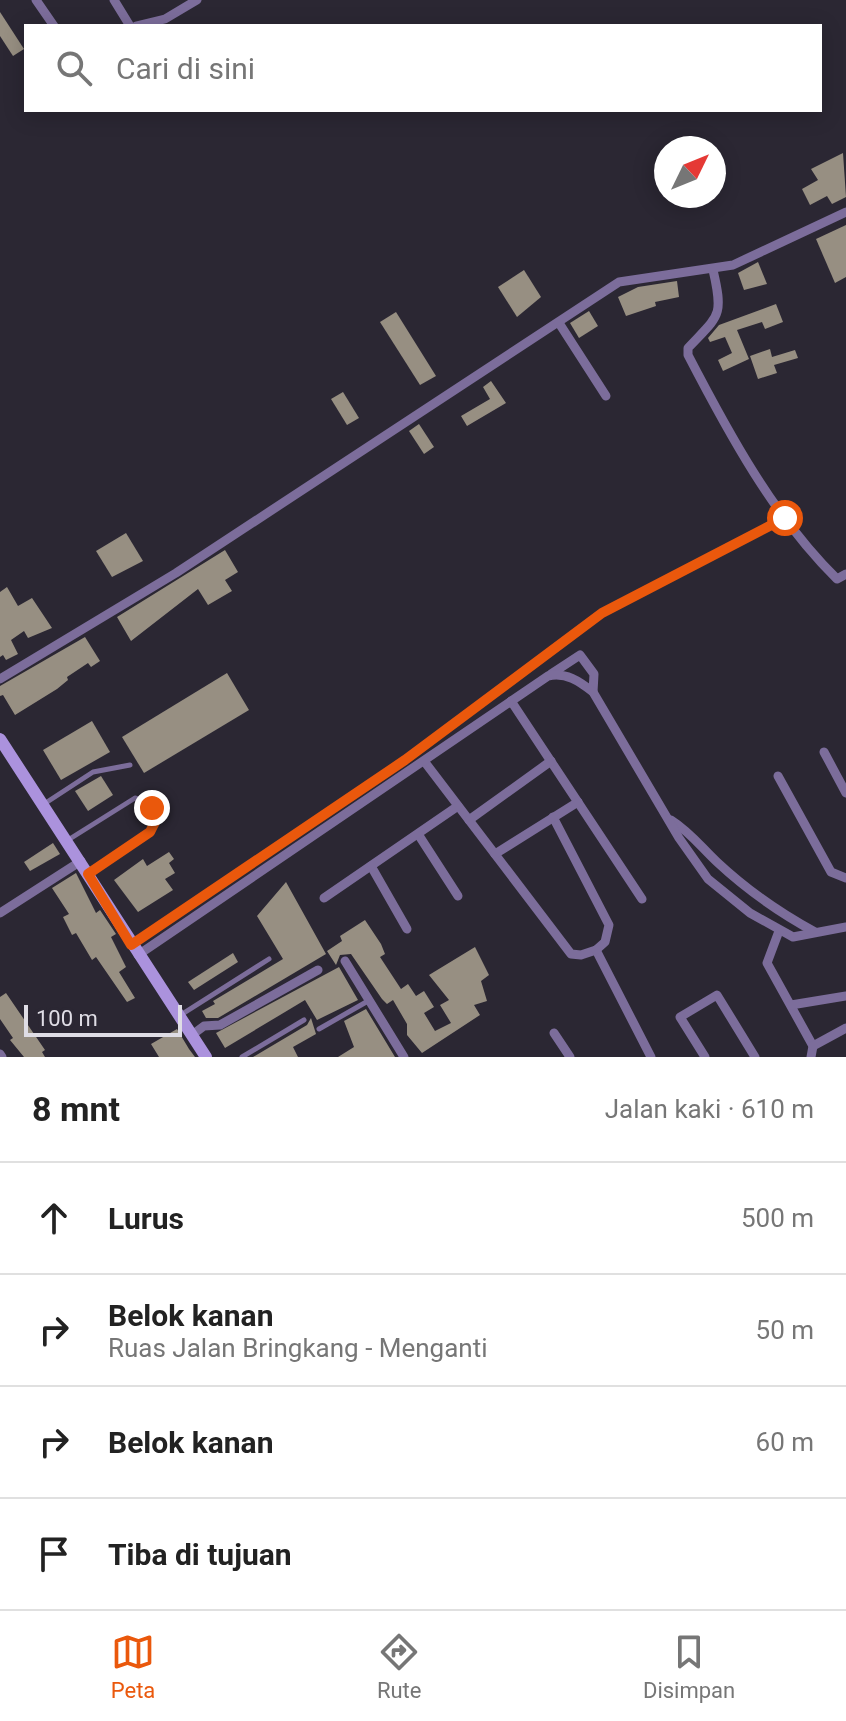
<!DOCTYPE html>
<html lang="id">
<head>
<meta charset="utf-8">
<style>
  body { margin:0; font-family:Roboto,sans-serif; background:#f6f6f6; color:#222 }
  .compass { position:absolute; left:654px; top:136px; width:72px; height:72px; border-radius:50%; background:#fff; box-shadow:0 4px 20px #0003; rotate:47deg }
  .scale { position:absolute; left:24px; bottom:20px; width:158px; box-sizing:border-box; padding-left:8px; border:4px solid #dfdde5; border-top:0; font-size:22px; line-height:28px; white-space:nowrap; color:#dfdde5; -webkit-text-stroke:6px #2b2733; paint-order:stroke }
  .stop { position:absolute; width:24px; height:24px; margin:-18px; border:6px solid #ea580c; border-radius:50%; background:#fff }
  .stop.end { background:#ea580c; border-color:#fff; box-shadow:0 2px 8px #0008 }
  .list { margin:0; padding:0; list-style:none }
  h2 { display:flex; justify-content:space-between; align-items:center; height:104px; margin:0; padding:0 32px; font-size:34px }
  h2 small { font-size:26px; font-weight:400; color:#767676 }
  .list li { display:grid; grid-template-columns:52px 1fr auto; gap:24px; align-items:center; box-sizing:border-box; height:112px; padding:0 32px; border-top:2px solid #e0e0e0 }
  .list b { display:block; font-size:30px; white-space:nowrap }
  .list p { margin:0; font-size:26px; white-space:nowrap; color:#767676 }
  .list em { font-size:26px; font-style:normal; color:#767676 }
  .icon { flex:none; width:44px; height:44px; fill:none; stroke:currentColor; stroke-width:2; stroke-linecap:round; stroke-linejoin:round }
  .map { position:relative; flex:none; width:846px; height:1057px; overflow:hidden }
  .search { position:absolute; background:#fff; box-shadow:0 4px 20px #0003; left:24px; right:24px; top:24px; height:88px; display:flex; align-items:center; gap:20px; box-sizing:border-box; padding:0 28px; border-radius:0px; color:#767676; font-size:30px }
  .sheet { height:552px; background:#fff }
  nav { display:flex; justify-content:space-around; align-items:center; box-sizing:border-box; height:112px; border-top:2px solid #e0e0e0; background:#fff; font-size:22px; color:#767676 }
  nav a { display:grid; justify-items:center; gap:4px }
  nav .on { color:#ea580c }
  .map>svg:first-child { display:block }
  .building { fill:#978f82 }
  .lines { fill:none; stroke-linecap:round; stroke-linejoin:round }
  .lane { stroke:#7c6d9b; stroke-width:5 }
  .street { stroke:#7c6d9b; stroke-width:9 }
  .secondary { stroke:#ab92dd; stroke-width:12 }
  .route { stroke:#ea580c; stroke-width:10 }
</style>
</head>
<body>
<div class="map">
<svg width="846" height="1057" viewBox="0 0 846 1057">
  <rect width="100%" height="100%" fill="#2b2733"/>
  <!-- building -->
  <g class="building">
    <path d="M0,12l24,37 -11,7 -13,-20z"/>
    <path d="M843,153l3,44 -14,7 -5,-8 -17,9 -8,-16 16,-9 -7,-11z"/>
    <path d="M846,225v52l-11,6 -19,-44z"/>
    <path d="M758,262l9,22 -23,6 -6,-17z"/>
    <path d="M524,270l17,27 -24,20 -19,-30z"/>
    <path d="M677,281l2,16 -24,5 1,4 -30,10 -8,-19 20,-10z"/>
    <path d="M776,304l7,18 -18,7 -3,-7 -25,8 12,29 -26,12 -5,-11 14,-7 -7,-16 -15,5 -2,-4 11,-13z"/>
    <path d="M589,311l9,15 -19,12 -9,-15z"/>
    <path d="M396,312l40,64 -16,9 -40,-63z"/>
    <path d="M770,349l2,8 23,-7 3,8 -24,7 3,8 -19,6 -8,-23z"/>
    <path d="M491,381l15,22 -39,23 -6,-10 29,-17 -7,-12z"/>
    <path d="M343,392l16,26 -12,7 -16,-26z"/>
    <path d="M419,424l15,23 -10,7 -15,-23z"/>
    <path d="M126,533l17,28 -31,16 -16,-26z"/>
    <path d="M225,550l13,22 -13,8 7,11 -24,14 -10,-16 -67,52 -14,-24z"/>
    <path d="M7,587l11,19 14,-8 20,30 -24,10 -4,-7 -13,9 7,14 -12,6 -3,-5 -3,2v-65z"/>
    <path d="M85,637l15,24 -9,6 -3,-4 -21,14 1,3 -11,9 -42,26 -12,-20 -3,1v-10z"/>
    <path d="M227,673l22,37 -105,63 -22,-36z"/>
    <path d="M92,721l18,31 -49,28 -18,-30z"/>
    <path d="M101,776l12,19 -25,16 -13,-20z"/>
    <path d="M53,843l7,11 -30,17 -6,-9z"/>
    <path d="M169,852l5,7 -5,4 6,10 -10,6 8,11 -35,22 -24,-32 29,-21 4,7z"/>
    <path d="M76,873l20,40 4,-3 16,24 -5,3 15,30 -7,5 16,26 -8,4 -31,-45 -4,3 -16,-27 -4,2 -9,-18 6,-3 -17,-26z"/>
    <path d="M286,882l40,72 -108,64h-12l-4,-7 13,-7 -2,-3 70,-42 -26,-43z"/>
    <path d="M365,920l16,24 4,10 -5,3 21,32 7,-5 8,12 8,-5 10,16 -10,6 11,18 16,-8 -11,-18 9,-5 -20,-25 46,-28 14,28 -8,6 6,20 -13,4 6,10 -58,38 -15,-18v-11l-14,-24 -6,4 -5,-5 -31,-45 -11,1 -4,10 -9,-14 15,-10 -2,-5z"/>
    <path d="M233,953l5,9 -44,28 -6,-8z"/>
    <path d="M339,967l19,33 -41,20 -12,-20 -80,48 -9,-15z"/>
    <path d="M6,993l39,57 -3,2 3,5h-21l-14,-17 3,-2 -13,-19v-22z"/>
    <path d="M366,1009l29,48h-57l16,-10 -10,-26z"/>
    <path d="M311,1018l5,16 -23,13 5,10h-45l54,-32z"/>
    <path d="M177,1029l12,20 6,8h-36l-8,-13z"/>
  </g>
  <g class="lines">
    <!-- lane -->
    <g class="lane">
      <path d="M44,804l49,-32 37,-7"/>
      <path d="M68,840l67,-42c14,2 22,14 21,27l-6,7 -62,41"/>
      <path d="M132,944l273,-184 197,-147 183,-95"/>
      <path d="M179,1016l90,-57"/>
      <path d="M319,1029l49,-28"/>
      <path d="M242,1057l62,-37"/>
    </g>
    <!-- street -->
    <g class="street">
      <path d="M36,0l18,26"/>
      <path d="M114,0l16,26"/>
      <path d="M136,26l29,-7 32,-19"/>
      <path d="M713,270c11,47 6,45 -25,78v7c41,79 86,162 149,224l9,-5"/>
      <path d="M559,323l47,73"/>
      <path d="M551,674l29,-19 14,19 -1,18"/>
      <path d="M0,679l176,-106 443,-291 114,-17 113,-53"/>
      <path d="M511,701l131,198"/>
      <path d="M824,752l22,41"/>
      <path d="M424,761l147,193 10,1 15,-5 55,107"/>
      <path d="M778,776l53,96 15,6"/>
      <path d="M553,817l56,108 -4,17 -9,8"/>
      <path d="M469,820l82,-59"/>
      <path d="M671,820c19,12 30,27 46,42 30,28 63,51 98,70"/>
      <path d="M418,834l40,62"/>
      <path d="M495,854l83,-52"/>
      <path d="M371,866l36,63"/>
      <path d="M324,898l134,-92"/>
      <path d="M0,913l81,-52"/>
      <path d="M779,931l-12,32 46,83 -2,11"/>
      <path d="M138,955l410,-279c18,-4 31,5 45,16l86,146 29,41 42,34 43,24 53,-10"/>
      <path d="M345,961l59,96"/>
      <path d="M791,1005l55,-9"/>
      <path d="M554,1033l16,24"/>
      <path d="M192,1035l12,-9 16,-1 98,-55"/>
      <path d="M813,1046l33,-18"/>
      <path d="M0,1054l2,3"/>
      <path d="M705,1057l-25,-40 37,-22 38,62"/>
    </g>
    <!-- secondary -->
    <path class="secondary" d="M0,739l206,318"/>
  </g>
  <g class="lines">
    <!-- route -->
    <path class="route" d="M152,808l5,10 -7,14 -62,42 43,71 274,-185 197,-147 183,-95"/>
  </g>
</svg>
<svg class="compass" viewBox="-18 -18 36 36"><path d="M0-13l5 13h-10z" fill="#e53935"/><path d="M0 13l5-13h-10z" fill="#767676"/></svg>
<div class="scale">100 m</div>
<div class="stop" style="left:785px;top:518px"></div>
<div class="stop end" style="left:152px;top:808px"></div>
<div class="search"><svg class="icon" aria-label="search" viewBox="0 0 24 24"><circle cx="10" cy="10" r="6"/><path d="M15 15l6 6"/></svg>Cari di sini</div>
</div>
<section class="sheet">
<h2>8 mnt<small>Jalan kaki · 610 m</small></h2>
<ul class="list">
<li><svg class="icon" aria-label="ahead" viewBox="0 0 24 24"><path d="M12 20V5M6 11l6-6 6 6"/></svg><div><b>Lurus</b></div><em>500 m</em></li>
<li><svg class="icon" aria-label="right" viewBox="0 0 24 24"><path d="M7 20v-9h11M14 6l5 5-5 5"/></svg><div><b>Belok kanan</b><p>Ruas Jalan Bringkang - Menganti</p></div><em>50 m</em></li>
<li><svg class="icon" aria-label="right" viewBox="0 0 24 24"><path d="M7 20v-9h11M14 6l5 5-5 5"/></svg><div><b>Belok kanan</b></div><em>60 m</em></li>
<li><svg class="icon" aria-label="arrive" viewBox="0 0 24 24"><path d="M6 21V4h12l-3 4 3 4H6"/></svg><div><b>Tiba di tujuan</b></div></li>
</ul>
</section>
<nav>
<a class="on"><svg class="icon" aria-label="map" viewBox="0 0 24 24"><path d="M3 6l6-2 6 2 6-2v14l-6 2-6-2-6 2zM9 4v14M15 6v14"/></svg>Peta</a>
<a><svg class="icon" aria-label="directions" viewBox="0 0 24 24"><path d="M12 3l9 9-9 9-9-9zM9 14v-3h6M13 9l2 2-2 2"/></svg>Rute</a>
<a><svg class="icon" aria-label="saved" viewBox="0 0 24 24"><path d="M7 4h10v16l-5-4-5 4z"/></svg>Disimpan</a>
</nav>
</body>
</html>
